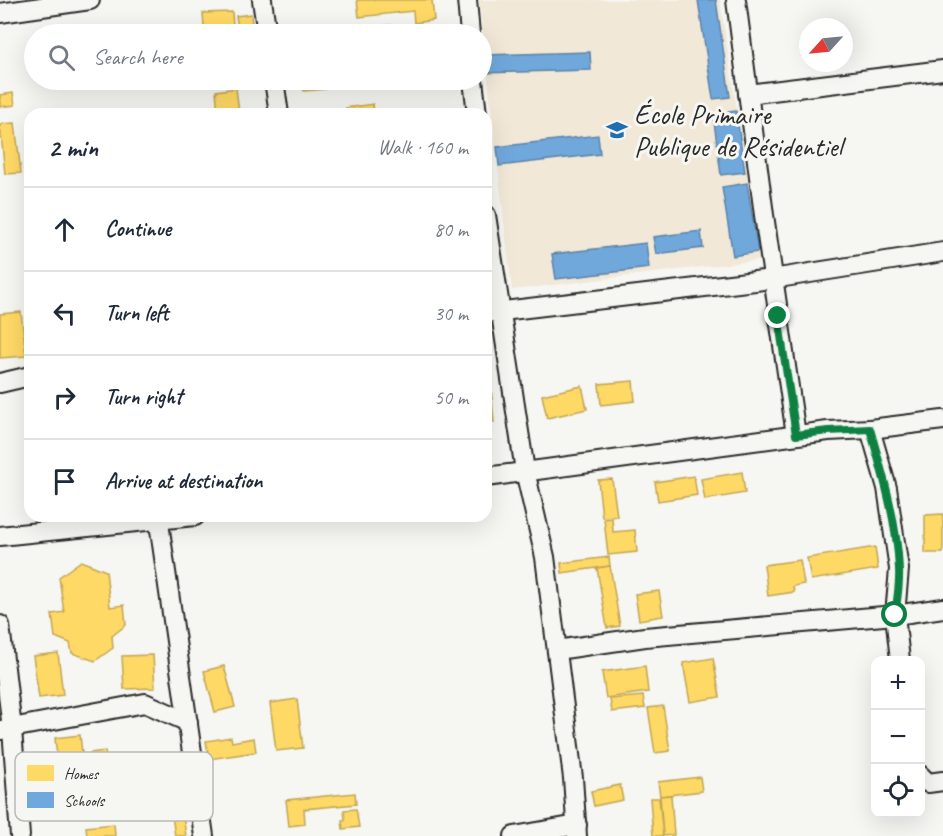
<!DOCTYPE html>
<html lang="en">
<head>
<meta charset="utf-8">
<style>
  body { margin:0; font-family:Caveat,sans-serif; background:#f6f6f7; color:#1f2937 }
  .controls { position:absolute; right:18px; bottom:18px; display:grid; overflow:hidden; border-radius:12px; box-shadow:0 6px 24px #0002 }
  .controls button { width:54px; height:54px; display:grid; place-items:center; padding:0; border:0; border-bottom:2px solid #e0e1e3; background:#fff; color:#1f2937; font:30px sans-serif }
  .compass { position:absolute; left:799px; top:18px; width:54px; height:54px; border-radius:50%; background:#fff; box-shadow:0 6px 24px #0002; rotate:243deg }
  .stop { position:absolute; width:18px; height:18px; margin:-14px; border:4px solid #0b8043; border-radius:50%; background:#fff }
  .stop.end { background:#0b8043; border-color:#fff; box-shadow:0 2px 6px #0008 }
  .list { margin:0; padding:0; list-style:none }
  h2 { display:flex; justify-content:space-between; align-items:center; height:78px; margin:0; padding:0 24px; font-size:26px }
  h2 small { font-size:20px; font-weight:400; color:#747a83 }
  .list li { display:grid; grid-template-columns:39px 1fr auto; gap:18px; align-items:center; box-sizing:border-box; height:84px; padding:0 24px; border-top:2px solid #e0e1e3 }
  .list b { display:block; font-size:22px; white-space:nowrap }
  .list em { font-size:20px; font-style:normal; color:#747a83 }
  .icon { flex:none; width:33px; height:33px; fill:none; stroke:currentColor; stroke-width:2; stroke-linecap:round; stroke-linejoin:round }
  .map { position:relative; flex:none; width:943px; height:836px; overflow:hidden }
  .search { position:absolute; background:#fff; box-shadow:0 6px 24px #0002; left:24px; top:24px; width:468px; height:66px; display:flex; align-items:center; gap:15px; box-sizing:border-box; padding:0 21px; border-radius:33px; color:#747a83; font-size:22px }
  .panel { position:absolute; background:#fff; box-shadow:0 6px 24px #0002; left:24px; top:108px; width:468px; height:414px; border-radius:18px }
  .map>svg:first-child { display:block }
  .built { fill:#f1e8d7 }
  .homes { fill:#ffd966; stroke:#bfa554; stroke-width:1.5 }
  .schools { fill:#6fa8dc; stroke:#5b82a7; stroke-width:1.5 }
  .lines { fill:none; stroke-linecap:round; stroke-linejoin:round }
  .street-casing { stroke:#2b2b2b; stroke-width:22 }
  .street { stroke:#f6f6f2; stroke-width:18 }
  .route { stroke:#0b8043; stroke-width:8 }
  .labels { text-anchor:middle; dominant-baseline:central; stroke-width:6; stroke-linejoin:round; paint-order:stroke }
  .poi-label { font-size:28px; fill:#2b2b2b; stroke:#f6f6f2; text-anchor:start }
  .key { fill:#f6f6f2; stroke:#b9b9b6; stroke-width:1.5 }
  .key-label { font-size:16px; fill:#2b2b2b }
</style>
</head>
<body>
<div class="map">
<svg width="943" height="836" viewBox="0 0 943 836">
  <rect width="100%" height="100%" fill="#f6f6f2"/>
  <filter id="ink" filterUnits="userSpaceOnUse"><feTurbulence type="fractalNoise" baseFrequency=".0167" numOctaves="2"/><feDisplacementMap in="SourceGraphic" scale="12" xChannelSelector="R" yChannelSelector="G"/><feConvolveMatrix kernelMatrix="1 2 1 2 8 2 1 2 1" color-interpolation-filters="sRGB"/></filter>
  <g filter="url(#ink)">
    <!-- built -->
    <path class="built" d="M479,0h241l40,260 -248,30z"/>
    <!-- homes -->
    <g class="homes">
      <path d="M357,0h75l2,20 -20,3 -1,-12 -54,6z"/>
      <path d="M232,12l1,14 -29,1 -1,-14z"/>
      <path d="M251,14l2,20h-14l-3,-18z"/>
      <path d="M391,25l1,9h-30v-6z"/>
      <path d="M302,80h23l1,9 -22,2z"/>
      <path d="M349,80h19l1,3 -18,3z"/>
      <path d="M236,88l3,24 -21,2 -2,-23z"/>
      <path d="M13,93l2,12 -15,2v-12z"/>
      <path d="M373,104l1,10h-27l-1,-6z"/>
      <path d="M15,123l6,50 -16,1 -5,-50z"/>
      <path d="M21,312l5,44 -26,2v-44z"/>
      <path d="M486,375h4l4,47h-8z"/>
      <path d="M633,381l2,20 -34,4 -2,-21z"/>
      <path d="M582,386l5,23 -40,9 -5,-23z"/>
      <path d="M742,472l3,21 -40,7 -4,-21z"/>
      <path d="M694,476l3,19 -39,6 -3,-19z"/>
      <path d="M612,479l5,37 -15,1 -4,-37z"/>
      <path d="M943,514v39h-18v-38z"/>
      <path d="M612,518l1,14 22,-2 2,22 -29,3 -4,-36z"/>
      <path d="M875,547l3,22 -67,11 -4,-22z"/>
      <path d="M609,557l1,9 -48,7 -1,-10z"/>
      <path d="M800,560l4,24 -11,2 1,6 -26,4 -4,-31z"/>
      <path d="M81,561l25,10 4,36 14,-2 2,20 -14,11 1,12 -18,13 -23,-8 -2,-10 -15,-6 -3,-23 12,-2 -5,-35z"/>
      <path d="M610,566l10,60 -13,2 -10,-60z"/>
      <path d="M659,591l4,25 -24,4 -4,-26z"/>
      <path d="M58,653l5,42 -24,3 -6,-42z"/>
      <path d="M153,655l2,33 -31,1 -2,-33z"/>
      <path d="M713,658l7,39 -30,5 -7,-39z"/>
      <path d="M224,666l11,41 -20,5 -11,-41z"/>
      <path d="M645,666l3,26 -42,6 -4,-26z"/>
      <path d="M643,696l2,12 -33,4 -2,-13z"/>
      <path d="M297,699l6,49 -27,3 -6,-48z"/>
      <path d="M663,706l7,45 -15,2 -7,-45z"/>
      <path d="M80,735l5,46 -25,3 -5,-46z"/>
      <path d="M231,737l1,5 22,-4 2,14 -47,7 -3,-18z"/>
      <path d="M105,751l3,26 -22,2 -2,-19 7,-1 -1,-6z"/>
      <path d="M700,777l2,14 -42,5 -2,-14z"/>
      <path d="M620,785l3,15 -29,6 -3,-15z"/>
      <path d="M355,793l1,11 -52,5 1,15 -16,2 -3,-26z"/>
      <path d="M671,795l3,40 -11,1 -3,-40z"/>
      <path d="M650,798h9l4,38h-10z"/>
      <path d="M356,809l3,18 -16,2 -1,-9h3l-1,-10z"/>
      <path d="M183,815l3,21h-11l-3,-20z"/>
      <path d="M114,824l1,12h-28l-1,-9z"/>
    </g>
    <!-- schools -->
    <g class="schools">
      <path d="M698,0h18l14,97 -17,2z"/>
      <path d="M590,52l1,18 -109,3v-18z"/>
      <path d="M736,111l9,61 -24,3 -8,-61z"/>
      <path d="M598,135l2,19 -101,12 -2,-19z"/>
      <path d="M747,183l11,69 -25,4 -11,-69z"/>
      <path d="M701,231l2,17 -47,6 -3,-17z"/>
      <path d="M646,243l3,25 -93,11 -4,-25z"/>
    </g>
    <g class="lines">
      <defs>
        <g id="street">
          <path d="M262,0l5,34"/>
          <path d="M467,0l3,34"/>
          <path d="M736,0l28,215 32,220"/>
          <path d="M0,13l90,-13"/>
          <path d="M274,80l5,34"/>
          <path d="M473,80l4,34"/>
          <path d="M748,94l195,-24"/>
          <path d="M486,215l39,256 20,86 28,221 4,58"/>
          <path d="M486,313l286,-34 171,-27"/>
          <path d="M0,383l30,-7"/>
          <path d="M870,429l17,59 12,81 -4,46 5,45"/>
          <path d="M486,477l342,-46 42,-2 73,-9"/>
          <path d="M158,516l46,320"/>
          <path d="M0,536l195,-20"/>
          <path d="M0,625l12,104 8,107"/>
          <path d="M557,650l88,-13 250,-22 48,-7"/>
          <path d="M1,730l144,-27 43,19"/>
          <path d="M920,775l8,8 15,-2"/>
          <path d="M514,836l63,-11"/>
        </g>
      </defs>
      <!-- street casing -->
      <use href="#street" class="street-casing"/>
      <!-- street -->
      <use href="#street" class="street"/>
    </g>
  </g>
  <g class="lines" filter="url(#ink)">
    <!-- route -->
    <path class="route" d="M778,316l18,119 32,-4 42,-2c13,45 27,93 29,140 1,15 -2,31 -4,46"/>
  </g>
  <!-- icons -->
  <defs>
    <symbol id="school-bare" viewBox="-9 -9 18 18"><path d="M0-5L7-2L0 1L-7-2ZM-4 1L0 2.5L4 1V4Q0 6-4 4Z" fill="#1f6fb2" stroke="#f6f6f2" stroke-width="2.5" paint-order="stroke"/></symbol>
  </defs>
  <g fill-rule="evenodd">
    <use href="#school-bare" x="602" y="115" width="30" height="30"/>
  </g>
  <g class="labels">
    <!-- poi labels -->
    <g class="poi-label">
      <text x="634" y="114">École Primaire<tspan x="634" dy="32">Publique de Résidentiel</tspan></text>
    </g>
  </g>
  <!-- legend -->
  <rect x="15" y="752" width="198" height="69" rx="9" class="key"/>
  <rect x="27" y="765" width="27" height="16" fill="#ffd966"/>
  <rect x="27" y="792" width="27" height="16" fill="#6fa8dc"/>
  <g class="key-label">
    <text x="64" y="779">Homes</text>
    <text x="64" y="806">Schools</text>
  </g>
</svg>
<div class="controls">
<button>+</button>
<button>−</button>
<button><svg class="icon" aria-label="locate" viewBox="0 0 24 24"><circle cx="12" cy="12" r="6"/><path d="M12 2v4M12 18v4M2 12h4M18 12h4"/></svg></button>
</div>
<svg class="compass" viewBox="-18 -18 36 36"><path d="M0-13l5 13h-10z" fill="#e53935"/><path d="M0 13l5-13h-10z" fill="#747a83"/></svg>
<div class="stop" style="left:895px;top:615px"></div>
<div class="stop end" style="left:778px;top:316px"></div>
<div class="search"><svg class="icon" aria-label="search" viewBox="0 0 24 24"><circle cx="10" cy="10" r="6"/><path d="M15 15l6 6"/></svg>Search here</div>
<section class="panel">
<h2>2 min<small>Walk · 160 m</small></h2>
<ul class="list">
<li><svg class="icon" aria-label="ahead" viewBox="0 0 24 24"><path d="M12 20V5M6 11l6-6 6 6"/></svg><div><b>Continue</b></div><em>80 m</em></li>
<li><svg class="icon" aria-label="left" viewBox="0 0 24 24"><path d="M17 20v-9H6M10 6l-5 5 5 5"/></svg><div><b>Turn left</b></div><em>30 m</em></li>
<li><svg class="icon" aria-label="right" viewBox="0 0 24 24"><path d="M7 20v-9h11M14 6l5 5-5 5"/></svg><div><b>Turn right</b></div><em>50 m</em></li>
<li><svg class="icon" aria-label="arrive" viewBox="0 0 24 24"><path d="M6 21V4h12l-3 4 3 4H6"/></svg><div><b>Arrive at destination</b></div></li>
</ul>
</section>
</div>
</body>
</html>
